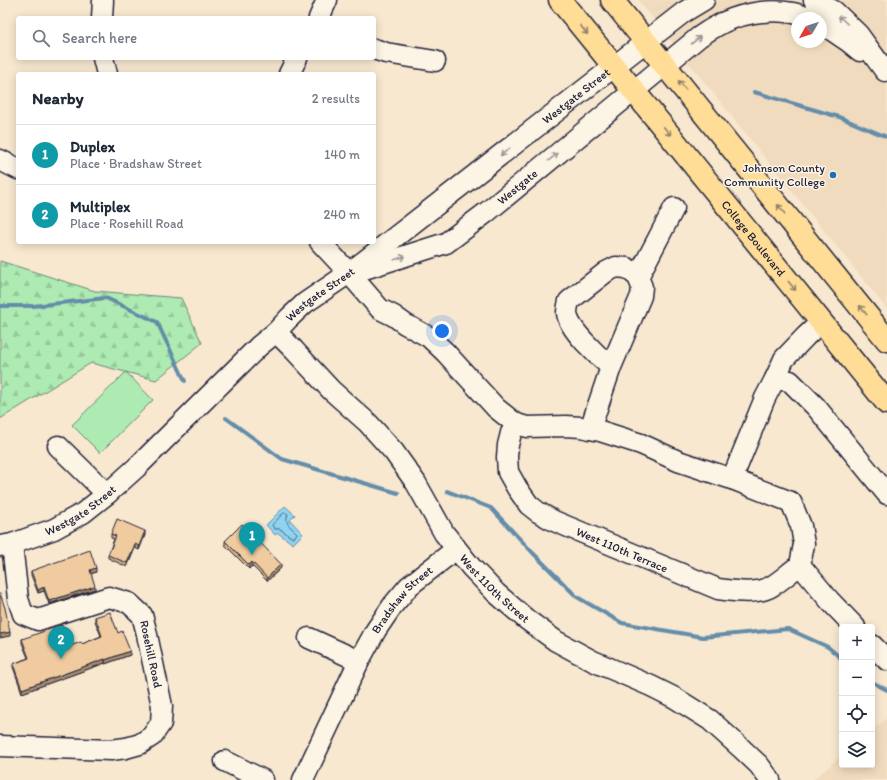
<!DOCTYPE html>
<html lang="en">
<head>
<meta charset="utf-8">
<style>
  body { margin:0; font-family:Itim,sans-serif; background:#f2f2f3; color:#1f2937 }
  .controls { position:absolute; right:12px; bottom:12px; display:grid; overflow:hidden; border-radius:4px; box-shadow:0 2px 10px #0003 }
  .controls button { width:36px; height:36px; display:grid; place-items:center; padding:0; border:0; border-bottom:1px solid #e0e1e3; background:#fff; color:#1f2937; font:20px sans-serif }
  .compass { position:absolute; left:791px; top:12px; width:36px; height:36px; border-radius:50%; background:#fff; box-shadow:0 2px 10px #0003; rotate:231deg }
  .you { position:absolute; left:442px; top:331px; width:14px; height:14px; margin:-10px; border:3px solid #fff; border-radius:50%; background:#1a73e8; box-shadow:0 0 0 6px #1a73e833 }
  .badge { display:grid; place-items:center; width:26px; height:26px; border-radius:50%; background:#1f6fb2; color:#fff; font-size:13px; font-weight:700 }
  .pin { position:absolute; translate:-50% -33px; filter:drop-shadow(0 1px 2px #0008) }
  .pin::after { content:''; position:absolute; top:21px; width:14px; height:12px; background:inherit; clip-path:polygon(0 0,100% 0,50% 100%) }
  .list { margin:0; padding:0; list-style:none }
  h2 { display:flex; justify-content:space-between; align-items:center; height:52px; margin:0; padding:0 16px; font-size:17px }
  h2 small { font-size:13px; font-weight:400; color:#747a83 }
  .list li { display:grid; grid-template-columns:26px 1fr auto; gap:12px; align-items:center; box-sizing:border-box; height:60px; padding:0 16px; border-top:1px solid #e0e1e3 }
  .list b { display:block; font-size:15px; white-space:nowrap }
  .list p { margin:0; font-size:13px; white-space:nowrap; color:#747a83 }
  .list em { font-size:13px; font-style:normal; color:#747a83 }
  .icon { flex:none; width:22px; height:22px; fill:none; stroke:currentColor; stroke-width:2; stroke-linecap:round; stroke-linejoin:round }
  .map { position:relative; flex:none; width:887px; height:780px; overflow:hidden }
  .search { position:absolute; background:#fff; box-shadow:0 2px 10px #0003; left:16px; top:16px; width:360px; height:44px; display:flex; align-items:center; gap:10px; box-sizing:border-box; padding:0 14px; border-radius:4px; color:#747a83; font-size:15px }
  .panel { position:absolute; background:#fff; box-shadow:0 2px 10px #0003; left:16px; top:72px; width:360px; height:172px; border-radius:4px }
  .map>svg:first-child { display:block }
  .built { fill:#f1dbbe; fill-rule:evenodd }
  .green { fill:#adebb2; stroke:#688676 }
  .forest { fill:url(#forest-firs); stroke:#688676 }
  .water { fill:url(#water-ripples); stroke:#648da9 }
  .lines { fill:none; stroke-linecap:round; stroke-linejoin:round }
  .shore { stroke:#4e6984; stroke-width:1 }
  .stream { stroke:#648da9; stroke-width:4 }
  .minor-casing { stroke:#22223b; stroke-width:23 }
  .major-casing { stroke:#22223b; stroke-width:25 }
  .minor { stroke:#fcf5e5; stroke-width:20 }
  .major { stroke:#ffdd96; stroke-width:22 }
  .wall { fill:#ceaf89; stroke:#22223b }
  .shaded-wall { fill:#a78e6f; stroke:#22223b }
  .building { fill:#efcb9f; stroke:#22223b }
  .oneway { stroke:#9a9698 }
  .oneway2 { stroke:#908068 }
  .poi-dot { fill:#1f6fb2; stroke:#fcf5e5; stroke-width:1.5 }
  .labels { text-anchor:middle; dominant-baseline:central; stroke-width:3; stroke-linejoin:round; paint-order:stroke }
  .street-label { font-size:12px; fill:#22223b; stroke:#fcf5e5 }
  .poi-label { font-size:12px; fill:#22223b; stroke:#fcf5e5; text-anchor:end }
</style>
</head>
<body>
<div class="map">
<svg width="887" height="780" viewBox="0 0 887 780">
  <defs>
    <pattern id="forest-firs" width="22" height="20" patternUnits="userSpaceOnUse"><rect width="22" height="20" fill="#adebb2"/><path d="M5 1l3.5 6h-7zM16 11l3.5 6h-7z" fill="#95c99a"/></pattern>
    <pattern id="water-ripples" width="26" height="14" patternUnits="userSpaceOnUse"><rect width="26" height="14" fill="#90d4f2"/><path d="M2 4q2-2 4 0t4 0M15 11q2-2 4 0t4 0" fill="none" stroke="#7cb6d0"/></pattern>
  </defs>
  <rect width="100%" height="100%" fill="#f8e8d0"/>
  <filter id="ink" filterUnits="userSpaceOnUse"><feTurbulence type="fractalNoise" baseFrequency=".025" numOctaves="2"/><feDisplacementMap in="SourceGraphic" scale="8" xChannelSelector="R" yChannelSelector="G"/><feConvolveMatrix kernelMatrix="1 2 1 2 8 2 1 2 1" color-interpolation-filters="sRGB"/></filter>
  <g filter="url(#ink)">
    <!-- built -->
    <g class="built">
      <path d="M638,0h249v309l-232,-288zM797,18h24v24h-24z"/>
      <path d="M887,718v62h-74l29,-25v10h30v-35z"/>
    </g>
    <!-- green -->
    <path class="green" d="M126,372l27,28 -53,53 -28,-28z"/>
    <!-- forest -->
    <path class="forest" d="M0,261l95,30 86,7 21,45 -46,37 -65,-17 -91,56z"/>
    <!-- water -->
    <path class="water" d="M285,506l10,9 -5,5 13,14 -10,10 -15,-11 -3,2 -9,-10z"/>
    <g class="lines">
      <!-- shore -->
      <path class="shore" d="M284,513h2l2,1c-4,10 2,12 9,19l-1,2 -3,3h-1l-12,-9h-5l-3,-3 1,-2z"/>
      <!-- stream -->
      <g class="stream">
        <path d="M754,92l85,25 48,20"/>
        <path d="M0,306h33l73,-8 51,24 28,59"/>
        <path d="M226,418l56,41 116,34"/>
        <path d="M447,491l44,17 42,45 44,44 45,26 81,14 85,-8 40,18 14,12"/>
        <path d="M872,682l15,8"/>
      </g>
      <defs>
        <g id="minor">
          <path d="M814,0l20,11 24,23 27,37"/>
          <path d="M102,18l1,-18"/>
          <path d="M319,18l8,-18"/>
          <path d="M821,23l28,19 11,9"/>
          <path d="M374,49l12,4 49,8"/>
          <path d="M103,58l4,16"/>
          <path d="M289,74l8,-16"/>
          <path d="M0,160l18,9"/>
          <path d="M320,242l29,31 31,36 14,7 11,8 24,13 16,15 51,56 15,12 6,4 10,3 39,-1 15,1 19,4 41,13 37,17 54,18 59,23 10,24 3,18 -4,21c-10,7 -18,15 -28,21 -14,9 -38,5 -54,3l-164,-68 -16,-9 -9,-7 -12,-17 -9,-16 -1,-15 1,-12 3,-12 6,-9"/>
          <path id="s1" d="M361,270l85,-27 41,-31 212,-175c5,-3 10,-7 16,-10 21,-13 54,-19 78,-14 5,1 10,3 15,5"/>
          <path d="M638,277l36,-69"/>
          <path id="s2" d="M276,332l18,18 37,40 37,33 26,29 22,31 28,50 27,34 25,26 30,26 30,22 37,20 58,25 24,12 35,22 31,28 18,17 11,15"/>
          <path d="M775,379l15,2 26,26 71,87"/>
          <path d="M590,429l21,-62c-12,-10 -43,-38 -44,-54 0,-3 1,-8 2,-12l37,-29 10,-5 11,1 11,9 4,10 -1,9 -30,71"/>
          <path d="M58,446l49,48"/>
          <path d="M732,479l33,-81 10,-19 9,-20 22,-23 15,-14"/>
          <path id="s3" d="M0,546l12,-2 42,-15 29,-16 24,-19 30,-27 122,-121 17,-14 13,-14 16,-15 44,-30 335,-261 20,-12"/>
          <path d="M800,565l30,36 25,26"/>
          <path d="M309,638l50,23"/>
          <path d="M872,645l15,15"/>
          <path d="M0,746l111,4 15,-2 14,-4 12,-8 9,-13 1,-17 -16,-76 -4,-15 -13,-12 -20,-6 -71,23 -15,-6 -5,-15 -6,-55"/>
          <path d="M225,761l38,19"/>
          <path id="s4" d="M303,780l56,-119 17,-31 17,-25 16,-19 47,-37"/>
        </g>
        <g id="major">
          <path id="s5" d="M560,0l327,403"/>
          <path d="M612,0l275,340"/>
        </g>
      </defs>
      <!-- minor casing -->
      <use href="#minor" class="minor-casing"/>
      <!-- major casing -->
      <use href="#major" class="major-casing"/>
      <!-- minor -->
      <use href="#minor" class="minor"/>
      <!-- major -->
      <use href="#major" class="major"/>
    </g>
    <!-- wall -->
    <g class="wall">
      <path d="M111,534l34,1 -6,15 -4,-2 -8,19 -19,-9v-3l6,-16 -3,-1z"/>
      <path d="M225,541l56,27 -14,13 -15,-15 -3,3 -24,-24z"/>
      <path d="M31,571l65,1 -5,2 4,15 -46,15 -5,-13 -6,2 -7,-18z"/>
      <path d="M95,617l23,16 12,22 -25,9v-1l-83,30 -9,-26v-3l15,-6 -6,-15v-4l48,7 12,-2 19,-8 -6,-15z"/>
    </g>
    <!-- shaded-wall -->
    <g class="shaded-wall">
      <path d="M145,531v4l-6,15v-4z"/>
      <path d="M135,544v4l-8,19v-4z"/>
      <path d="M252,562v4l-3,3v-4z"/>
      <path d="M281,564v4l-14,13v-3z"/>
      <path d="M96,568v4l-6,2v-4z"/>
      <path d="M95,586v3l-46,15v-3z"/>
      <path d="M44,587v4l-6,2v-3z"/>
      <path d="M10,632v4l-10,2v-4z"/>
      <path d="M130,651v4l-25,9v-4z"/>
      <path d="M105,659v4l-83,30v-4z"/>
    </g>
    <!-- building -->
    <g class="building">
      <path d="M117,519l28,12 -6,15 -4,-2 -8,19 -19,-8 8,-19 -5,-2z"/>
      <path d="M242,524l39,40 -14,14 -15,-16 -3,3 -24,-24z"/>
      <path d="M90,550l6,18 -6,2 5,16 -46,15 -5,-14 -6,3 -7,-19z"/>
      <path d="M0,593l5,15 5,24 -10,2z"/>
      <path d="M110,612l8,21 4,-2 8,20 -25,9v-1l-83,30 -9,-25 16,-6 -7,-19 40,-14 8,21 11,-4 1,2 20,-8 -7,-19z"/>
    </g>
    <!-- one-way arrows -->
    <defs><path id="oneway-shaft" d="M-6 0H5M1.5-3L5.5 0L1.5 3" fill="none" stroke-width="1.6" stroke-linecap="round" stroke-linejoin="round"/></defs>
    <g class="oneway">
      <use href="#oneway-shaft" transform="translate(843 20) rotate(-138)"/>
      <use href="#oneway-shaft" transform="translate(696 40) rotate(-39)"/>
      <use href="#oneway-shaft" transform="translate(505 152) rotate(142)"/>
      <use href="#oneway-shaft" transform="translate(553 157) rotate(-39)"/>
      <use href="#oneway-shaft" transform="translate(400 258) rotate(-17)"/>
    </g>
    <g class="oneway2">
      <use href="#oneway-shaft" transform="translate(584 30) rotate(51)"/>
      <use href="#oneway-shaft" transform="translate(682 85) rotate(-129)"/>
      <use href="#oneway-shaft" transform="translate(667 131) rotate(51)"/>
      <use href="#oneway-shaft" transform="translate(781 209) rotate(-129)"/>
      <use href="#oneway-shaft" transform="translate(792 286) rotate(51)"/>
      <use href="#oneway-shaft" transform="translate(863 310) rotate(-129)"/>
    </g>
  </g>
  <!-- markers -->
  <circle class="poi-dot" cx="833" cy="175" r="4"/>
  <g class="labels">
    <!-- street labels -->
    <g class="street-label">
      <text stroke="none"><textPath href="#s3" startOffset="737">Westgate Street</textPath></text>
      <text stroke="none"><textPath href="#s1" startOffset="180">Westgate</textPath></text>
      <text stroke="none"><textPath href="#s5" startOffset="307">College Boulevard</textPath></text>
      <text stroke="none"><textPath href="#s3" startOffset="413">Westgate Street</textPath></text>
      <text stroke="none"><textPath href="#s3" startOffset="89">Westgate Street</textPath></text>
      <text transform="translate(622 550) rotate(23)">West 110th Terrace</text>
      <text stroke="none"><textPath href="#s2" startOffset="339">West 110th Street</textPath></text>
      <text stroke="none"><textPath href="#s4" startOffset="207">Bradshaw Street</textPath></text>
      <text transform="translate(151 654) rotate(78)">Rosehill Road</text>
    </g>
    <!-- poi labels -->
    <g class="poi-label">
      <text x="825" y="168">Johnson County<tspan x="825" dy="14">Community College</tspan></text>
    </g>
  </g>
</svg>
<div class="controls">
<button>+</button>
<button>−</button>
<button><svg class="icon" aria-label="locate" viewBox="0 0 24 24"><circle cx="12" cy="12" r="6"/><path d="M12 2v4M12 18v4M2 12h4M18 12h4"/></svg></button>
<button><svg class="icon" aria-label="layers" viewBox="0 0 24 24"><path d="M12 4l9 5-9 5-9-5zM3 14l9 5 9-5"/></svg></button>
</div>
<svg class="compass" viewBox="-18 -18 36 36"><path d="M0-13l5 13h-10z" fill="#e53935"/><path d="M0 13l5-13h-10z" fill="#747a83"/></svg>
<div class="you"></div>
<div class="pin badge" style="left:252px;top:555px;background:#0f9aa8">1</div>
<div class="pin badge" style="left:61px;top:659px;background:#0f9aa8">2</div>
<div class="search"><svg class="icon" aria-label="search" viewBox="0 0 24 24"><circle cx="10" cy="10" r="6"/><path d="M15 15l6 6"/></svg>Search here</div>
<section class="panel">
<h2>Nearby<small>2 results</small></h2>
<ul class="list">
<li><span class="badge" style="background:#0f9aa8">1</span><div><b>Duplex</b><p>Place · Bradshaw Street</p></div><em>140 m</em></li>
<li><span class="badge" style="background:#0f9aa8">2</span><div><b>Multiplex</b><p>Place · Rosehill Road</p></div><em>240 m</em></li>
</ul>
</section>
</div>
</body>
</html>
